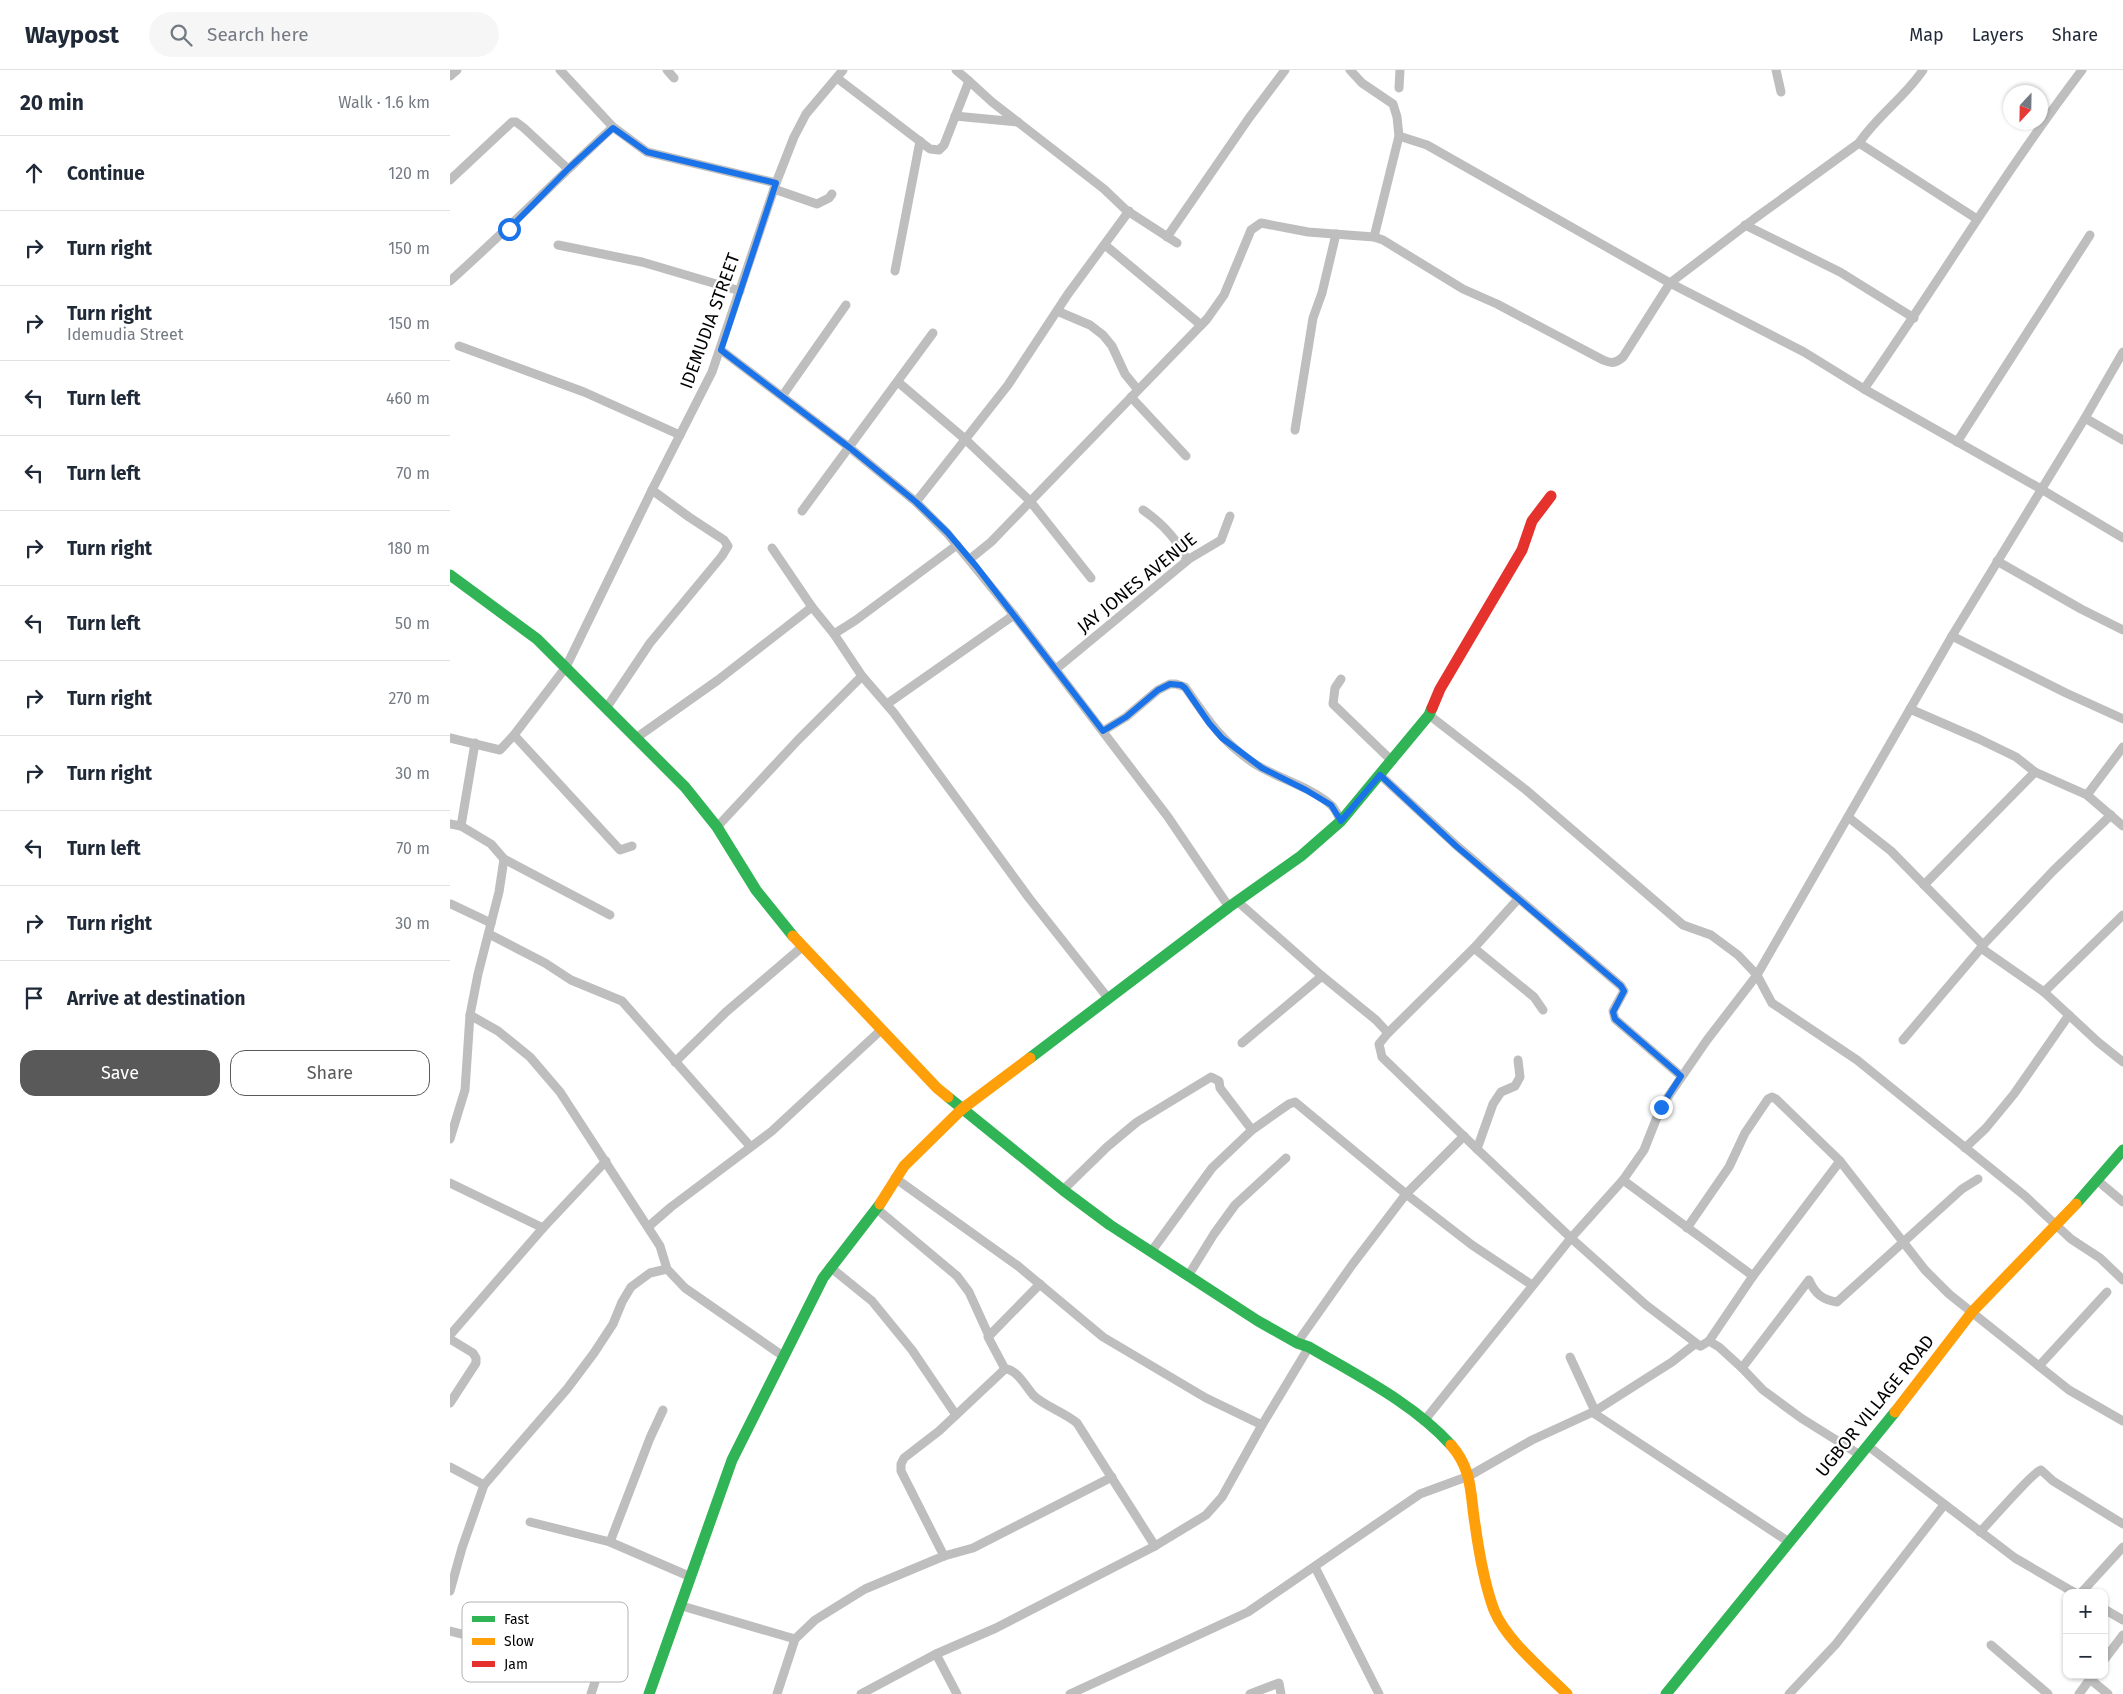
<!DOCTYPE html>
<html lang="en">
<head>
<meta charset="utf-8">
<style>
  body { margin:0; font-family:"Fira Sans",sans-serif; background:#f6f6f7; color:#1f2937 }
  .controls { position:absolute; right:15px; bottom:15px; display:grid; overflow:hidden; border-radius:10px; box-shadow:0 1px 4px #0004 }
  .controls button { width:45px; height:45px; display:grid; place-items:center; padding:0; border:0; border-bottom:1px solid #e0e1e3; background:#fff; color:#1f2937; font:25px sans-serif }
  .compass { position:absolute; left:1553px; top:15px; width:45px; height:45px; border-radius:50%; background:#fff; box-shadow:0 1px 4px #0004; rotate:202deg }
  .stop { position:absolute; width:15px; height:15px; margin:-11px; border:4px solid #1a73e8; border-radius:50%; background:#fff }
  .stop.end { background:#1a73e8; border-color:#fff; box-shadow:0 1px 5px #0008 }
  .list { margin:0; padding:0; list-style:none }
  h2 { display:flex; justify-content:space-between; align-items:center; height:65px; margin:0; padding:0 20px; font-size:21px }
  h2 small { font-size:16px; font-weight:400; color:#747a83 }
  .list li { display:grid; grid-template-columns:32px 1fr auto; gap:15px; align-items:center; box-sizing:border-box; height:75px; padding:0 20px; border-top:1px solid #e0e1e3 }
  .list b { display:block; font-size:19px; white-space:nowrap }
  .list p { margin:0; font-size:16px; white-space:nowrap; color:#747a83 }
  .list em { font-size:16px; font-style:normal; color:#747a83 }
  .actions { display:flex; gap:10px; padding:15px 20px }
  .actions a { flex:1; padding:11px 0; border:1px solid #595959; border-radius:15px; text-align:center; font-size:18px; color:#595959 }
  .actions .main { background:#595959; color:#fff }
  .icon { flex:none; width:28px; height:28px; fill:none; stroke:currentColor; stroke-width:2; stroke-linecap:round; stroke-linejoin:round }
  .map { position:relative; flex:none; width:1673px; height:1624px; overflow:hidden }
  header { display:flex; align-items:center; gap:30px; box-sizing:border-box; height:70px; padding:0 25px; background:#fff; border-bottom:1px solid #e0e1e3 }
  header strong { font-size:24px }
  nav { display:flex; gap:28px; margin-inline-start:auto; font-size:18px }
  .search { width:350px; height:45px; background:#f6f6f7; display:flex; align-items:center; gap:12px; box-sizing:border-box; padding:0 18px; border-radius:28px; color:#747a83; font-size:19px }
  main { display:flex }
  aside { flex:1; background:#fff }
  .map>svg:first-child { display:block }
  .lines { fill:none; stroke-linecap:round; stroke-linejoin:round }
  .street { stroke:#bebebe; stroke-width:9 }
  .fast { stroke:#30b455; stroke-width:11 }
  .slow { stroke:#ff9f0a; stroke-width:11 }
  .jam { stroke:#e5322d; stroke-width:11 }
  .route { stroke:#1a73e8; stroke-width:6 }
  .labels { text-anchor:middle; dominant-baseline:central; stroke-width:4.5; stroke-linejoin:round; paint-order:stroke }
  .street-label { font-size:18px; fill:#000; stroke:#fff }
  .key { fill:#fff; stroke:#b2b2b2; stroke-width:1 }
  .key-label { font-size:14px; fill:#000 }
</style>
</head>
<body>
<header>
<strong>Waypost</strong>
<div class="search"><svg class="icon" aria-label="search" viewBox="0 0 24 24"><circle cx="10" cy="10" r="6"/><path d="M15 15l6 6"/></svg>Search here</div>
<nav><a>Map</a><a>Layers</a><a>Share</a></nav>
</header>
<main>
<aside>
<h2>20 min<small>Walk · 1.6 km</small></h2>
<ul class="list">
<li><svg class="icon" aria-label="ahead" viewBox="0 0 24 24"><path d="M12 20V5M6 11l6-6 6 6"/></svg><div><b>Continue</b></div><em>120 m</em></li>
<li><svg class="icon" aria-label="right" viewBox="0 0 24 24"><path d="M7 20v-9h11M14 6l5 5-5 5"/></svg><div><b>Turn right</b></div><em>150 m</em></li>
<li><svg class="icon" aria-label="right" viewBox="0 0 24 24"><path d="M7 20v-9h11M14 6l5 5-5 5"/></svg><div><b>Turn right</b><p>Idemudia Street</p></div><em>150 m</em></li>
<li><svg class="icon" aria-label="left" viewBox="0 0 24 24"><path d="M17 20v-9H6M10 6l-5 5 5 5"/></svg><div><b>Turn left</b></div><em>460 m</em></li>
<li><svg class="icon" aria-label="left" viewBox="0 0 24 24"><path d="M17 20v-9H6M10 6l-5 5 5 5"/></svg><div><b>Turn left</b></div><em>70 m</em></li>
<li><svg class="icon" aria-label="right" viewBox="0 0 24 24"><path d="M7 20v-9h11M14 6l5 5-5 5"/></svg><div><b>Turn right</b></div><em>180 m</em></li>
<li><svg class="icon" aria-label="left" viewBox="0 0 24 24"><path d="M17 20v-9H6M10 6l-5 5 5 5"/></svg><div><b>Turn left</b></div><em>50 m</em></li>
<li><svg class="icon" aria-label="right" viewBox="0 0 24 24"><path d="M7 20v-9h11M14 6l5 5-5 5"/></svg><div><b>Turn right</b></div><em>270 m</em></li>
<li><svg class="icon" aria-label="right" viewBox="0 0 24 24"><path d="M7 20v-9h11M14 6l5 5-5 5"/></svg><div><b>Turn right</b></div><em>30 m</em></li>
<li><svg class="icon" aria-label="left" viewBox="0 0 24 24"><path d="M17 20v-9H6M10 6l-5 5 5 5"/></svg><div><b>Turn left</b></div><em>70 m</em></li>
<li><svg class="icon" aria-label="right" viewBox="0 0 24 24"><path d="M7 20v-9h11M14 6l5 5-5 5"/></svg><div><b>Turn right</b></div><em>30 m</em></li>
<li><svg class="icon" aria-label="arrive" viewBox="0 0 24 24"><path d="M6 21V4h12l-3 4 3 4H6"/></svg><div><b>Arrive at destination</b></div></li>
</ul>
<div class="actions"><a class="main">Save</a><a>Share</a></div>
</aside>
<div class="map">
<svg width="1673" height="1624" viewBox="0 0 1673 1624">
  <rect width="100%" height="100%" fill="#fff"/>
  <g class="lines">
    <!-- street -->
    <g class="street">
      <path d="M110,0l53,57 34,25 129,31"/>
      <path d="M217,0l7,8"/>
      <path d="M506,0l13,11"/>
      <path d="M900,0l12,13 31,21 4,13 2,19"/>
      <path d="M1326,0l5,22"/>
      <path d="M0,6l7,-6"/>
      <path d="M387,8l93,71 9,1 5,-5 25,-64 23,21 112,87 22,21 51,33"/>
      <path d="M949,18l1,-18"/>
      <path d="M505,46l63,6"/>
      <path d="M1409,73l118,76"/>
      <path d="M0,110l62,-58h4l8,6 44,41"/>
      <path d="M324,119l43,15 12,-6 3,-4"/>
      <path d="M1295,155l95,47 74,46"/>
      <path d="M717,167l82,-119 36,-48"/>
      <path d="M924,167l25,-101 28,9 243,138 134,69 60,37 177,100 82,49"/>
      <path d="M108,175l84,17 98,29"/>
      <path d="M655,175l96,80"/>
      <path d="M445,201l25,-130"/>
      <path d="M0,211c56,-50 108,-103 163,-154"/>
      <path d="M607,241l33,14 13,10 9,11 13,28 13,16"/>
      <path d="M9,276l125,46 96,43"/>
      <path d="M271,280l129,98 66,54 31,31 67,82 154,202 61,90"/>
      <path d="M448,312l67,57 65,62 61,77"/>
      <path d="M1414,319c74,-106 140,-216 218,-319"/>
      <path d="M333,325l63,-90"/>
      <path d="M681,327l55,59"/>
      <path d="M1635,348l38,22"/>
      <path d="M845,360l18,-112 9,-25 14,-59"/>
      <path d="M1507,372l133,-207"/>
      <path d="M466,432l92,-117 60,-91 61,-83"/>
      <path d="M693,440c19,13 34,29 44,50"/>
      <path d="M352,441l131,-178"/>
      <path d="M322,478l40,59 22,27"/>
      <path d="M520,489l21,-17 216,-223 17,-24 27,-65 10,-7 47,9 66,5 9,3 80,49 34,15 106,56c9,4 13,3 20,-3l47,-74 84,-64 105,-76c18,-27 46,-46 64,-73"/>
      <path d="M1547,491l84,48 42,21"/>
      <path d="M1502,566l114,57 57,26"/>
      <path d="M606,599l133,-110 32,-19 9,-24"/>
      <path d="M412,606l32,37 135,185 79,100"/>
      <path d="M891,609l-6,9 -2,16 59,57"/>
      <path d="M437,634l127,-89"/>
      <path d="M157,637l43,-64 72,-87 6,-10 -4,-6 -35,-23 -37,-27"/>
      <path d="M1460,639l69,30 37,18 19,15 52,23 36,31"/>
      <path d="M979,645l97,75 157,135 28,10 27,20 19,20 15,28 85,57 168,136 46,43 29,19 23,22"/>
      <path d="M653,661l23,-14 32,-27 12,-6h6l9,3c22,31 34,52 67,75 23,16 58,24 79,43 4,3 7,11 10,16"/>
      <path d="M64,665l106,115 12,-4"/>
      <path d="M0,668l50,12 14,-15 52,-68 86,-177 60,-118 64,-189 18,-46 12,-23 37,-44"/>
      <path d="M186,668l82,-58 94,-73"/>
      <path d="M930,705l77,71 164,140 3,5 -11,20 2,8 66,57"/>
      <path d="M1637,725l36,-48"/>
      <path d="M1398,747l43,34 92,94 -2,3 63,44 54,50 25,20"/>
      <path d="M0,754l11,2 30,18 13,15 106,56"/>
      <path d="M11,756l14,-83"/>
      <path d="M267,757l81,-87 64,-64 -28,-42 22,-14 101,-75"/>
      <path d="M1474,815l111,-113"/>
      <path d="M1068,829l-44,49 -86,85 -9,11 3,13 95,92 94,89 75,67 54,41"/>
      <path d="M787,831l85,75 54,44 12,13"/>
      <path d="M1,834l40,19"/>
      <path d="M39,864l56,29 26,17 51,21 128,145"/>
      <path d="M1533,875l70,-74 58,-56"/>
      <path d="M1024,878l60,49 9,13"/>
      <path d="M1594,922l79,-77"/>
      <path d="M20,945l28,16 32,26 30,35 100,154 7,23 18,19 98,68"/>
      <path d="M1453,970l78,-92"/>
      <path d="M792,973l80,-67"/>
      <path d="M225,992l51,-50 76,-65"/>
      <path d="M0,1069l15,-49 5,-75 8,-41 21,-82 5,-33"/>
      <path d="M1515,1078l21,-20 28,-34 55,-79"/>
      <path d="M1027,1079l16,-45 8,-12 14,-6 5,-9 -2,-17"/>
      <path d="M445,1108l123,88 85,71 103,61 56,27 47,-78"/>
      <path d="M1173,1110l130,96"/>
      <path d="M1648,1111l25,21"/>
      <path d="M0,1113l93,45"/>
      <path d="M613,1120l44,-43 30,-25 74,-45 8,4 1,7 32,42"/>
      <path d="M427,1139l80,67 12,16 20,44"/>
      <path d="M198,1157l23,-20 101,-76 109,-101"/>
      <path d="M1237,1158l42,-61 16,-34 23,-34 4,-2 4,2 64,62 85,109 24,24 120,96 54,31"/>
      <path d="M701,1182l61,-84 40,-38 37,-26 6,-2 111,92 66,51 60,40"/>
      <path d="M380,1197l42,34 40,49 44,65"/>
      <path d="M738,1206l26,-42 21,-29 51,-47"/>
      <path d="M0,1265l93,-107 63,-67"/>
      <path d="M0,1269l23,14 3,5v5l-26,40"/>
      <path d="M1259,1271l44,-65 87,-115"/>
      <path d="M847,1273l55,-78 54,-71 58,-58"/>
      <path d="M1120,1287l25,54"/>
      <path d="M1589,1296l68,-74"/>
      <path d="M1292,1298l67,-88c6,14 14,20 28,22l125,-113 16,-10"/>
      <path d="M555,1299l-17,-32 52,-53"/>
      <path d="M1142,1342l197,130"/>
      <path d="M974,1351l147,-183 52,-58 21,-30 17,-43 46,-67 50,-65 195,-339 133,-218 38,-66"/>
      <path d="M1418,1376l147,112 60,35"/>
      <path d="M0,1397l34,18"/>
      <path d="M80,1452l80,20 81,35"/>
      <path d="M1530,1462c10,-10 54,-61 61,-62l12,11 70,43"/>
      <path d="M160,1472l40,-104 13,-28"/>
      <path d="M494,1486l-43,-85v-7l3,-6 35,-27 66,-62c12,0 21,18 28,26 11,11 31,17 44,28l78,123"/>
      <path d="M865,1497l64,127"/>
      <path d="M0,1521l12,-43 22,-63 83,-96 27,-36 19,-29 9,-22 9,-15 19,-14 17,-4"/>
      <path d="M1631,1523l42,-46"/>
      <path d="M232,1536l113,33 20,-19 50,-31 79,-33 29,-8 139,-71"/>
      <path d="M1654,1539l19,11"/>
      <path d="M0,1561l76,19"/>
      <path d="M1541,1575l57,49"/>
      <path d="M486,1584l21,40"/>
      <path d="M1654,1590l19,-25"/>
      <path d="M1640,1609l18,15"/>
      <path d="M141,1624l28,-84"/>
      <path d="M327,1624l18,-55"/>
      <path d="M411,1624l75,-40 60,-26 159,-82 51,-31 16,-18 40,-72"/>
      <path d="M620,1624l178,-82 172,-118 49,-18 63,-36 63,-29 77,-49 23,-18 6,2 8,-5 10,6 23,21 21,22 38,28 59,37"/>
      <path d="M800,1624l29,-11 2,11"/>
      <path d="M1339,1624l47,-50 108,-139"/>
      <path d="M1629,1624l14,-19"/>
    </g>
    <!-- fast -->
    <g class="fast">
      <path d="M0,505l87,64 148,148 32,40 39,63 37,46"/>
      <path d="M580,988l199,-151 72,-51 40,-35 88,-106 3,-7"/>
      <path d="M498,1027l115,93 47,35 148,96 39,22 12,4c49,29 104,56 142,98"/>
      <path d="M1626,1134l47,-54"/>
      <path d="M199,1624l83,-234 91,-182 57,-74"/>
      <path d="M1216,1624l229,-282"/>
    </g>
    <!-- slow -->
    <g class="slow">
      <path d="M343,866l144,152 11,9"/>
      <path d="M430,1134l24,-38 58,-57 68,-51"/>
      <path d="M1445,1342l77,-100 104,-108"/>
      <path d="M1001,1375c22,25 19,49 24,79 4,29 9,59 19,86 12,30 50,61 73,84"/>
    </g>
    <!-- jam -->
    <path class="jam" d="M982,638l8,-19 82,-139 10,-29 19,-25"/>
  </g>
  <g class="lines">
    <!-- route -->
    <path class="route" d="M59,159l59,-60 45,-41 34,24 129,31 -55,167 129,98 66,54 32,31 28,33 127,165 23,-14 32,-27 12,-6 11,1 4,3 24,35 13,15 40,30 44,22 25,15 10,16 39,-46 76,71 165,140 3,5 -11,21 2,7 66,57 -20,31"/>
  </g>
  <g class="labels">
    <!-- street labels -->
    <g class="street-label">
      <text transform="translate(260 251) rotate(-70)">IDEMUDIA STREET</text>
      <text transform="translate(687 513) rotate(-39)">JAY JONES AVENUE</text>
      <text transform="translate(1425 1336) rotate(-51)">UGBOR VILLAGE ROAD</text>
    </g>
  </g>
  <!-- legend -->
  <rect x="12" y="1532" width="166" height="80" rx="8" class="key"/>
  <rect x="22" y="1546" width="23" height="6" fill="#30b455"/>
  <rect x="22" y="1568" width="23" height="7" fill="#ff9f0a"/>
  <rect x="22" y="1591" width="23" height="6" fill="#e5322d"/>
  <g class="key-label">
    <text x="54" y="1554">Fast</text>
    <text x="54" y="1576">Slow</text>
    <text x="54" y="1599">Jam</text>
  </g>
</svg>
<div class="controls">
<button>+</button>
<button>−</button>
</div>
<svg class="compass" viewBox="-18 -18 36 36"><path d="M0-13l5 13h-10z" fill="#e53935"/><path d="M0 13l5-13h-10z" fill="#747a83"/></svg>
<div class="stop" style="left:59px;top:159px"></div>
<div class="stop end" style="left:1211px;top:1037px"></div>
</div>
</main>
</body>
</html>
